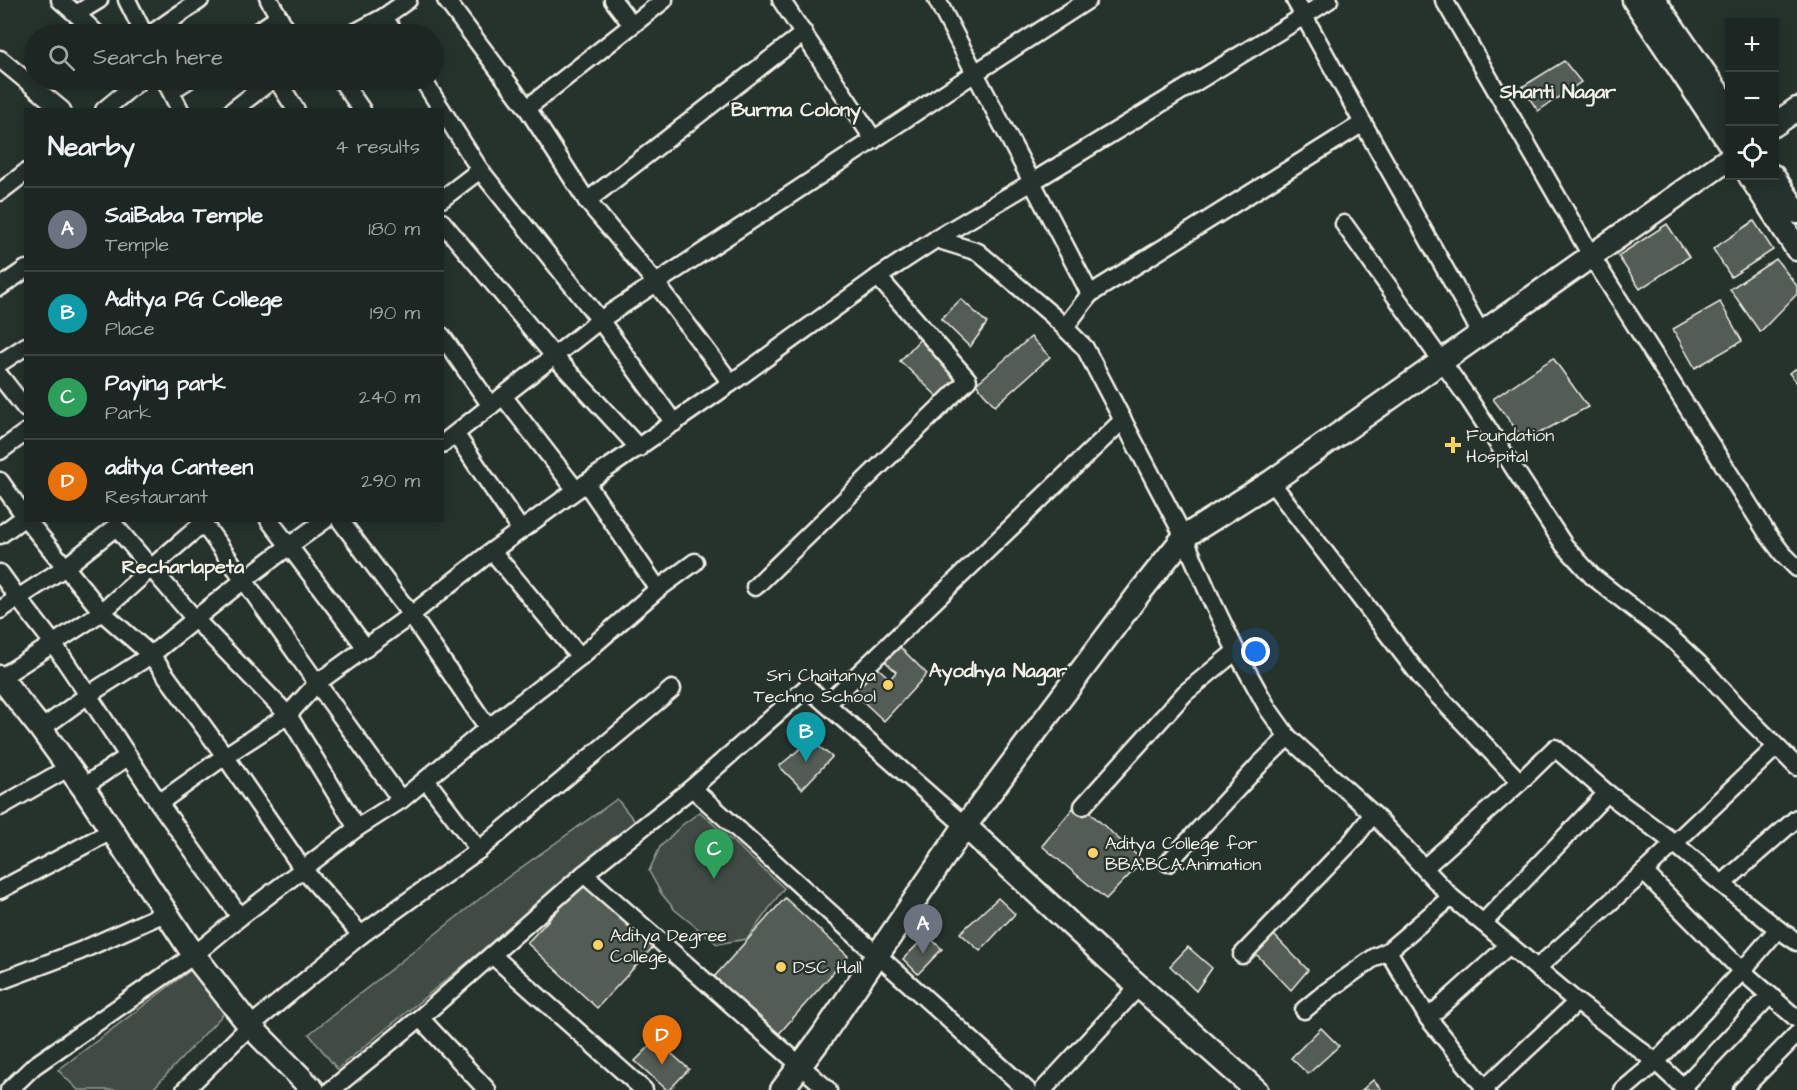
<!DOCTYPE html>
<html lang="en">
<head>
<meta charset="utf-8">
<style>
  body { margin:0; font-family:"Architects Daughter",sans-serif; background:#29322f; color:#f1f3f6 }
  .controls { position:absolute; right:18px; top:18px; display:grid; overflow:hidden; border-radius:0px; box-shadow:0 3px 15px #0003 }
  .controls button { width:54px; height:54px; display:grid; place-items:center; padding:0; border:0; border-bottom:2px solid #3a4340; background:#1c2622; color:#f1f3f6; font:30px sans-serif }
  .you { position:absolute; left:1256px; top:652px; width:21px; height:21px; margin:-15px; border:4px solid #fff; border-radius:50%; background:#1a73e8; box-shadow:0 0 0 9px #1a73e833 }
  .badge { display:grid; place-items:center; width:39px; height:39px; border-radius:50%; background:#1a73e8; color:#fff; font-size:20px; font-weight:700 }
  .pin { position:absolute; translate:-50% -50px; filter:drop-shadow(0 2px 3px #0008) }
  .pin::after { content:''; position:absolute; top:32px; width:21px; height:18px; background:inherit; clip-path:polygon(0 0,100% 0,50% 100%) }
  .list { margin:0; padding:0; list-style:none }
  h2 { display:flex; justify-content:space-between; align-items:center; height:78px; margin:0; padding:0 24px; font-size:26px }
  h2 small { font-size:20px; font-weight:400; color:#a0a5a5 }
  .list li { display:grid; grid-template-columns:39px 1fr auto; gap:18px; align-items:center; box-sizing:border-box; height:84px; padding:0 24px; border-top:2px solid #3a4340 }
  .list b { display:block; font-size:22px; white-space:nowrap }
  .list p { margin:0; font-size:20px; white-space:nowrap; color:#a0a5a5 }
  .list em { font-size:20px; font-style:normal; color:#a0a5a5 }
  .icon { flex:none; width:33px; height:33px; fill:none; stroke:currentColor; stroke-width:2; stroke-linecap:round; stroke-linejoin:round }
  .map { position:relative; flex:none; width:1797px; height:1090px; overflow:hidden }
  .search { position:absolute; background:#1c2622; box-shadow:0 3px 15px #0003; left:24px; top:24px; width:420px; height:66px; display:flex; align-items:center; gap:15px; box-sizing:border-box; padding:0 21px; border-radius:33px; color:#a0a5a5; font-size:22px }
  .panel { position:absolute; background:#1c2622; box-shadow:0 3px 15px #0003; left:24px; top:108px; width:420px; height:414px; border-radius:0px }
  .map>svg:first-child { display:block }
  .green { fill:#414b45; stroke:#9a9e96; stroke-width:1.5 }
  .building { fill:#525c55; stroke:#f4f1e8; stroke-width:1.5 }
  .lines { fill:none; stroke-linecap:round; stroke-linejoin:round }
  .street-casing { stroke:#f4f1e8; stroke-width:21 }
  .secondary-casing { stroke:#f4f1e8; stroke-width:27 }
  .street { stroke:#26332d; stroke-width:16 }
  .secondary { stroke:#26332d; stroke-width:22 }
  .poi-dot { fill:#ffd166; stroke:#26332d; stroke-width:2 }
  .labels { text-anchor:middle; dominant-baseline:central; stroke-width:4.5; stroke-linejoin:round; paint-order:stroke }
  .poi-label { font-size:18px; fill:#f4f1e8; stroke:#26332d; text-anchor:start }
  .neighbourhood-label { font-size:20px; font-weight:bold; fill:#f4f1e8; stroke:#26332d }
</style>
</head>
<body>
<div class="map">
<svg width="1797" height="1090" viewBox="0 0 1797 1090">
  <rect width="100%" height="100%" fill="#26332d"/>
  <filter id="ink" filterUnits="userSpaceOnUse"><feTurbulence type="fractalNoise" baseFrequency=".0167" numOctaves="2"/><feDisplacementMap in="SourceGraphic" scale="12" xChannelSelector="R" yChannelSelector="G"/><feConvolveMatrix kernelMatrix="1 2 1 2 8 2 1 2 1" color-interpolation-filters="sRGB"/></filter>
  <g filter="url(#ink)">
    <!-- green -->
    <g class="green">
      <path d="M617,799l20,25 -300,245 -28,-35 192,-152z"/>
      <path d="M700,812l84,76 -37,51 -30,5 -42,-34 -14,-17 -12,-22 11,-24 22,-22z"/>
      <path d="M192,969l35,41 -75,80h-74l-20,-20z"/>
    </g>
    <!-- building -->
    <g class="building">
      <path d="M1564,61l17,21 -43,29 -16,-24z"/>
      <path d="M1754,221l19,29 -42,27 -18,-28z"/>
      <path d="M1667,224l22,33 -49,32 -22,-33z"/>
      <path d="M1776,259l21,27v8l-37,38 -30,-43z"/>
      <path d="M961,299l26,24 -17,24 -29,-28z"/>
      <path d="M1720,302l22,39 -47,27 -22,-39z"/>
      <path d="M1031,337l19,20 -55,49 -19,-22z"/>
      <path d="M921,338l40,38 -22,22 -39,-37z"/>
      <path d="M1553,358l35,49 -63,34 -32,-42z"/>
      <path d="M1797,368v15l-8,-10z"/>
      <path d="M897,644l30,30 -43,47 -32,-30 24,-25 14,13 6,-7 -14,-14z"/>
      <path d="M811,740l21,17 -30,32 -23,-23z"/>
      <path d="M1078,802l65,59 -37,38 -64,-53z"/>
      <path d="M585,881l69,65 -57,62 -70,-65z"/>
      <path d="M785,898l63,58 -71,80 -63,-59z"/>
      <path d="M998,898l17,16 -35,37 -20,-18z"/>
      <path d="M1273,934l35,36 -17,20 -36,-37z"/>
      <path d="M927,935l15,14 -24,25 -15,-15z"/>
      <path d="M1188,947l24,21 -16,23 -26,-25z"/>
      <path d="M1321,1028l18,18 -31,28 -17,-16z"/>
      <path d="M656,1040l33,29 -20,21h-2l-32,-29z"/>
      <path d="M1373,1080l9,10h-20z"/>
    </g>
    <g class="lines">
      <defs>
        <g id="street">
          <path d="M60,0l16,14 23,-14"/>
          <path d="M127,0l17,34"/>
          <path d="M269,0l20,34"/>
          <path d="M446,0l81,108"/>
          <path d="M613,0l19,25"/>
          <path d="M781,0l93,140"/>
          <path d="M937,0l38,73 113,-73"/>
          <path d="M1444,0l148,257 175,276 15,20 15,15"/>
          <path d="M76,14l21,20"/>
          <path d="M384,17l11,17"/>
          <path d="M151,34l49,-34"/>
          <path d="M254,34l25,-17"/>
          <path d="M352,34l32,-17 24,-17"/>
          <path d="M0,59l62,51"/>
          <path d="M165,80l15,30"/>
          <path d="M277,80l19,30"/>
          <path d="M341,80l21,30"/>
          <path d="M423,80l19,30"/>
          <path d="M171,91l17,-11"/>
          <path d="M104,110l34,-28 -1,-2"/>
          <path d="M233,110l39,-30"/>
          <path d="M442,110l38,60"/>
          <path d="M1363,123l119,212"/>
          <path d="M0,192l26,-20"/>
          <path d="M442,199l38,-29 120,150 74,103"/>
          <path d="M587,201l217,-168"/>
          <path d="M442,222l112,134 85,92"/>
          <path d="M1344,224l126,177 94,144 28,31 78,61 28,26 49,54 50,50"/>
          <path d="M936,239l-58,38 -147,106 -75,-100 319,-210 57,109 272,-166 -9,-16"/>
          <path d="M0,287l26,-18"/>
          <path d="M1065,327l25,-33"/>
          <path d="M442,336l49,70"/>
          <path d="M0,363l26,-17"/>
          <path d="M0,376l26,33"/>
          <path d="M503,396l73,94"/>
          <path d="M456,435l65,95"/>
          <path d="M442,444l158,-124 56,-37 -69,-82 -60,-93 137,-108"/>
          <path d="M0,451l26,-19"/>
          <path d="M0,481l26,37"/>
          <path d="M1271,482l152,198 97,102 -96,86 -51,-54 -85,-77 -20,-28 -32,-58 -25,-52 -27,-62 -99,-189 -32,-32 -75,-64 -42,-13 96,-57 58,112 273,-171 -59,-107 25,-16"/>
          <path d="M586,483l72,106"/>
          <path d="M27,520l75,92 49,43 44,-36 93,96 69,113 44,-28"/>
          <path d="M269,520l20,26 36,-26"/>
          <path d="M340,520l71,95 81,-64 94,-68 145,-100"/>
          <path d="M0,535l26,-19"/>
          <path d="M492,551l88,106"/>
          <path d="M0,573l18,25 46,-30 52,-41 35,41 52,-45 41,57 45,-34 77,102"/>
          <path d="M755,587l213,-207 -90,-103"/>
          <path d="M0,610l18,-12 35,45 35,52 63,-40 74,101 77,112 59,67"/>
          <path d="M411,615l77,113 -87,72 -84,-117z"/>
          <path d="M0,678l102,-66 49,-44 44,51 49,-39 73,103 -29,32 -63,41 -66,47 -71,-108 -47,34"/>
          <path d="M827,704l296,-284"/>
          <path d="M488,728l92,-71 78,-68 37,-27"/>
          <path d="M1520,782l35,-34 52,45"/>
          <path d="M83,787l44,-30"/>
          <path d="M692,788l335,302"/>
          <path d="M1083,806l102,-113 51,-42"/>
          <path d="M0,807l68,-39"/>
          <path d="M479,850l193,-161"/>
          <path d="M1168,863l93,-100 27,-26"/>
          <path d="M1424,868l27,29 32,26 124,-130 67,50 48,41 75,-66"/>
          <path d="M1644,872l98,99 55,48"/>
          <path d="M584,874l244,216"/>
          <path d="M0,890l113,-60"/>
          <path d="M240,917l117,-89"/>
          <path d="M1483,923l94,79 79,60 86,-91 36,-42 -56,-45"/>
          <path d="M1778,929l19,13"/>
          <path d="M1388,951l40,67 80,-72"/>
          <path d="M492,955l152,135"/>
          <path d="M1242,955l110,-114 21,-27"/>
          <path d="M1537,968l107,-96 132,-125"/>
          <path d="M0,981l80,-30 85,-38"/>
          <path d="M1304,1010l22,-18 49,-35 13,-6 63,-54"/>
          <path d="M420,1018l67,72"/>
          <path d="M1428,1018l57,70 -2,2"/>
          <path d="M1683,1087l87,-92"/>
          <path d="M9,1090l25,-24 160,-111 46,-38 -81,-114"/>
          <path d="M185,1090l65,-64 111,-91 118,-85 -53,-70"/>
          <path d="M331,1090l89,-72 164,-144 108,-86 115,-101 158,139"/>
          <path d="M1043,1090l96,-104"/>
          <path d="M1487,1090l-2,-2 92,-86"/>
          <path d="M1623,1090l33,-28 30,28"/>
          <path d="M1742,1090l55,-56"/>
        </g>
        <g id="secondary">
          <path d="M1634,0l96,144"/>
          <path d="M1654,0l76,110"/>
          <path d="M1774,125l23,-16"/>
          <path d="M1750,176l47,73"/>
          <path d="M1773,176l24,36"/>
          <path d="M0,677l41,52 42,58 111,168 56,71 63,64"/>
          <path d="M965,826l142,132 149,132"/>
          <path d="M782,1090l41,-55 142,-209 176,-235 43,-54 87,-55 459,-324"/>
        </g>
      </defs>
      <!-- street casing -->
      <use href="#street" class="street-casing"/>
      <!-- secondary casing -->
      <use href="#secondary" class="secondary-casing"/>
      <!-- street -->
      <use href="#street" class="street"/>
      <!-- secondary -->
      <use href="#secondary" class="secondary"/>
    </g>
  </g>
  <!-- markers -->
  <g class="poi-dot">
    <path d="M1450 436h6v6h6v6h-6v6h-6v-6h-6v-6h6z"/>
    <circle cx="888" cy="685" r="6"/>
    <circle cx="1093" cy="853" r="6"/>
    <circle cx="598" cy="945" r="6"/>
    <circle cx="781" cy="967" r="6"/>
  </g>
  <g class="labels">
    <!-- poi labels -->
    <g class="poi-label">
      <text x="1466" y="435">Foundation<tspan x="1466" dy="21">Hospital</tspan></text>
      <text x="876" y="675" text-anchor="end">Sri Chaitanya<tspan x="876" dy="21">Techno School</tspan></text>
      <text x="1105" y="843">Aditya College for<tspan x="1105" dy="21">BBA,BCA,Animation</tspan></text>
      <text x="610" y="935">Aditya Degree<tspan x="610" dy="21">College</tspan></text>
      <text x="793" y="967">DSC Hall</text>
    </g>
    <!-- neighbourhood labels -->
    <g class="neighbourhood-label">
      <text x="1558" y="92">Shanti Nagar</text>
      <text x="796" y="110">Burma Colony</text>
      <text x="183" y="567">Recharlapeta</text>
      <text x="998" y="671">Ayodhya Nagar</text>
    </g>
  </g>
</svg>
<div class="controls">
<button>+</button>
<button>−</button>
<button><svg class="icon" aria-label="locate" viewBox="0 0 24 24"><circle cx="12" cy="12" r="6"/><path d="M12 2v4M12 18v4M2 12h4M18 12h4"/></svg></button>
</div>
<div class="you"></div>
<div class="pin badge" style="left:923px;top:954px;background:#6b7280">A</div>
<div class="pin badge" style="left:806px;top:762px;background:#0f9aa8">B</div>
<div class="pin badge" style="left:714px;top:879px;background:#2e9e5b">C</div>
<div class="pin badge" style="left:662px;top:1065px;background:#e8710a">D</div>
<div class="search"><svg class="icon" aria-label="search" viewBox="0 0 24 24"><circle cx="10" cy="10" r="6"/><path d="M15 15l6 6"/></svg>Search here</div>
<section class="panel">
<h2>Nearby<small>4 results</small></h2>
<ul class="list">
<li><span class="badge" style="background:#6b7280">A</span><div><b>SaiBaba Temple</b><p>Temple</p></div><em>180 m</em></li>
<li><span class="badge" style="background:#0f9aa8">B</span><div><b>Aditya PG College</b><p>Place</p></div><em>190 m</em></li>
<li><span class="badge" style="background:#2e9e5b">C</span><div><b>Paying park</b><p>Park</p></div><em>240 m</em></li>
<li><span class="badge" style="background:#e8710a">D</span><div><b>aditya Canteen</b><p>Restaurant</p></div><em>290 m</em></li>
</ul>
</section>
</div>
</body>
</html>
